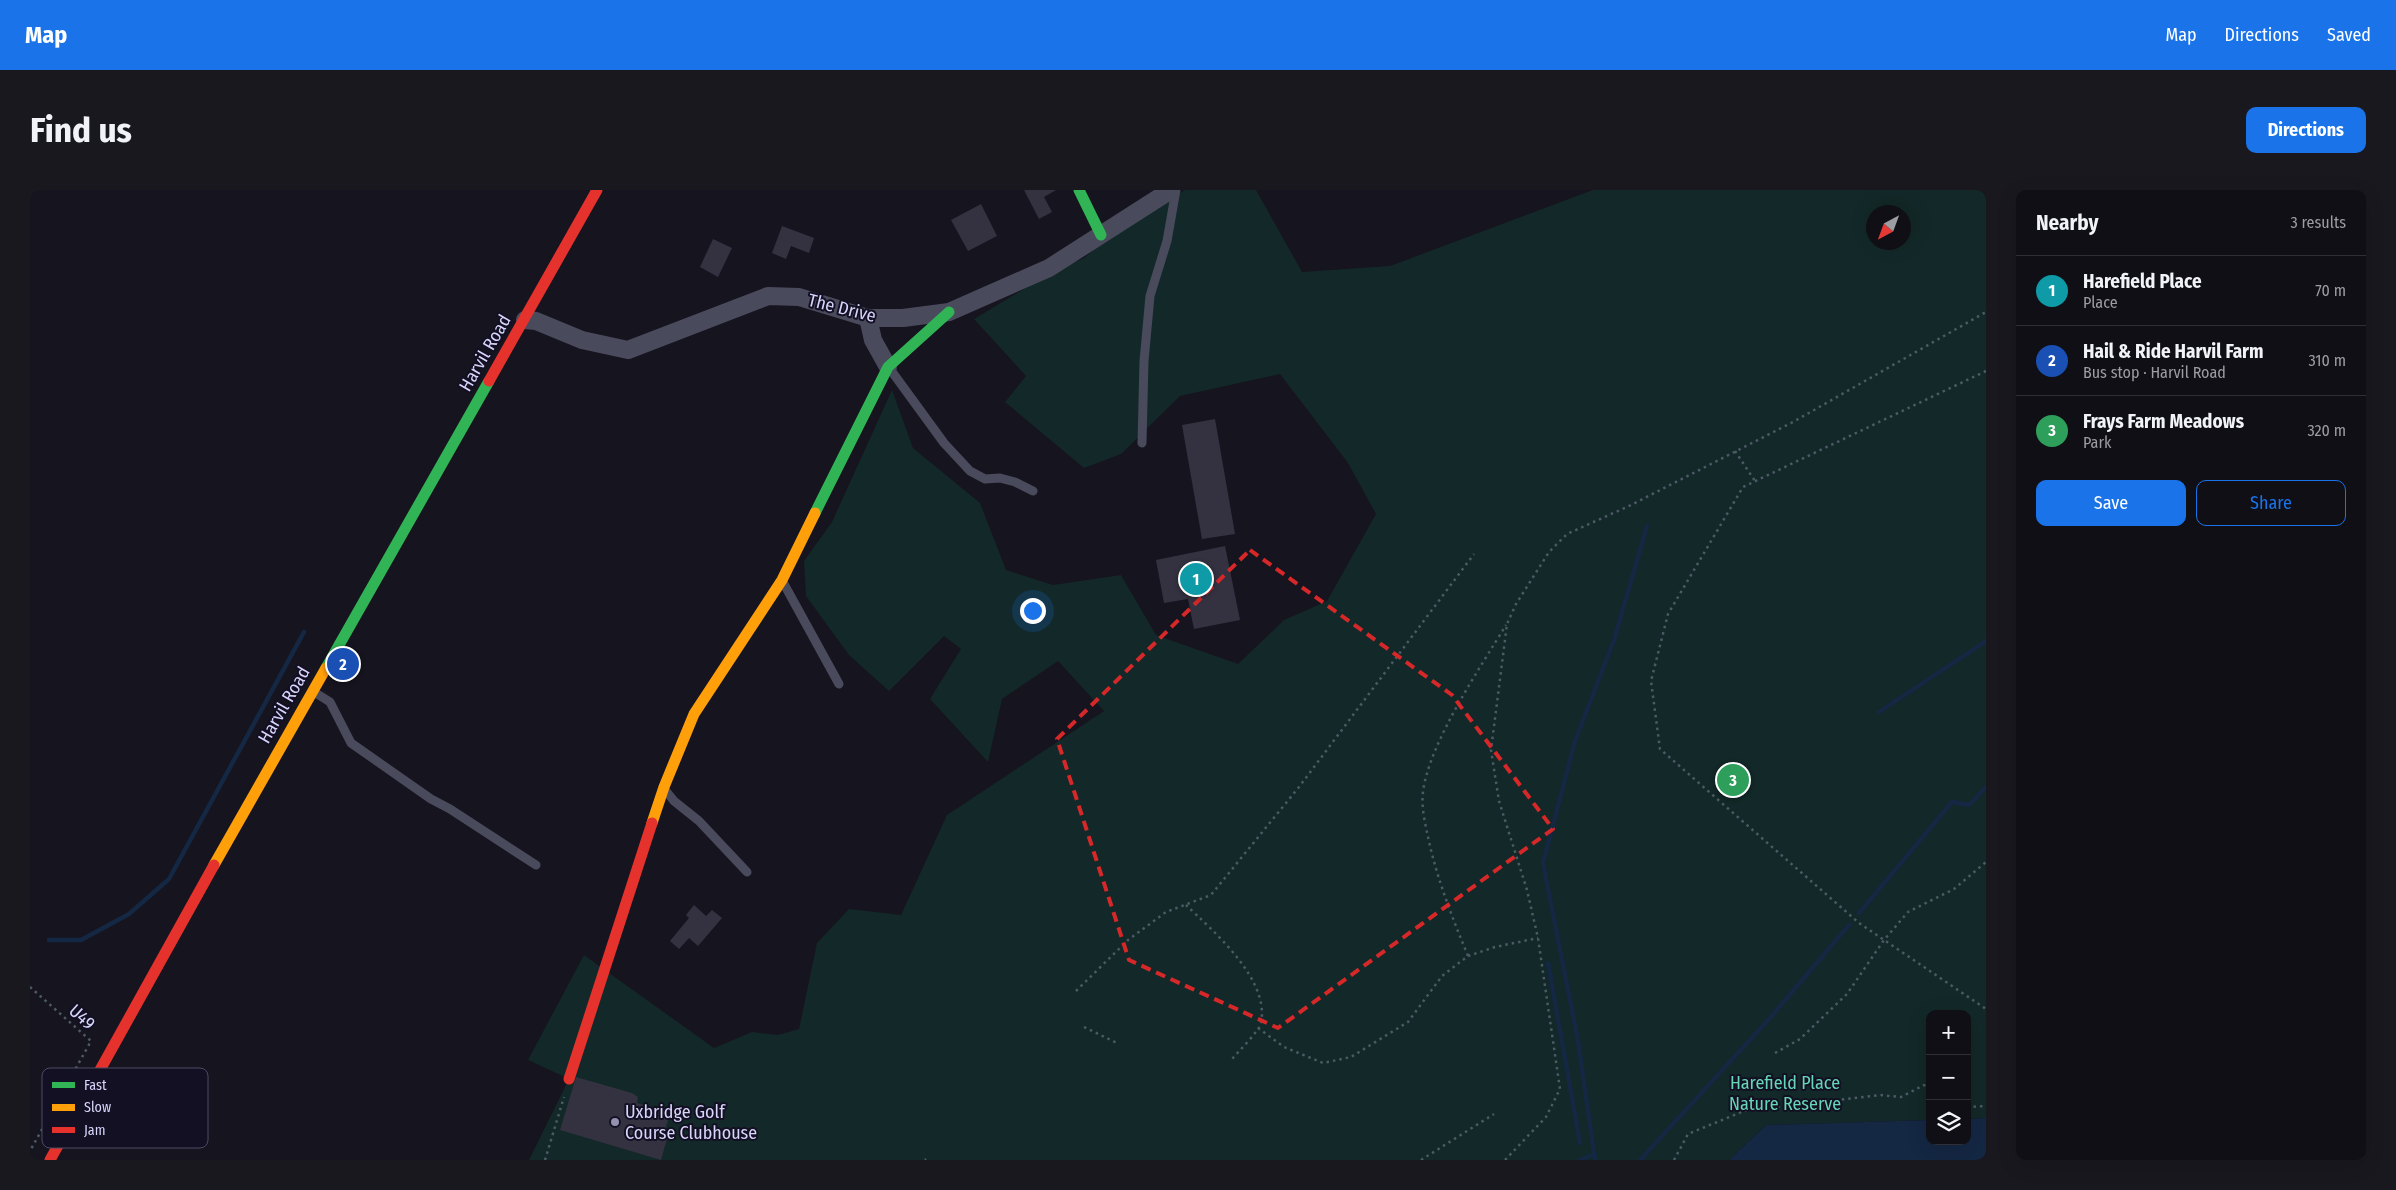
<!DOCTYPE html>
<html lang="en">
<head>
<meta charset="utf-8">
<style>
  body { margin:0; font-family:"Fira Sans Condensed",sans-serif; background:#19181f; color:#f1f3f6 }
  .controls { position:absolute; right:15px; bottom:15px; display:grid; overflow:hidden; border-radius:10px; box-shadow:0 5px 20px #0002 }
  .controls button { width:45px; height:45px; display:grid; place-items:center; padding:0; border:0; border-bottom:1px solid #302f35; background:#100f16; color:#f1f3f6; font:25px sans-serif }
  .compass { position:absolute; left:1836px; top:15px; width:45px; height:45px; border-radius:50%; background:#100f16; box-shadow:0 5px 20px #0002; rotate:221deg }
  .you { position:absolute; left:1002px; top:420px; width:18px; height:18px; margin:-12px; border:4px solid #fff; border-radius:50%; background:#1a73e8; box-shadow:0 0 0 8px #1a73e833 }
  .badge { display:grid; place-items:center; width:32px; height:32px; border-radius:50%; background:#1a73e8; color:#fff; font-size:16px; font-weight:700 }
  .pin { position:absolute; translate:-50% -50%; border:2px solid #fff; box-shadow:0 1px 5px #0006 }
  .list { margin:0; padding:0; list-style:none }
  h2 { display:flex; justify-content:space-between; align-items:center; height:65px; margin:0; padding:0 20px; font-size:21px }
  h2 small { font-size:16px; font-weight:400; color:#9c9ca1 }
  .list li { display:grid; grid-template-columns:32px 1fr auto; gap:15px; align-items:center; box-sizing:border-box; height:70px; padding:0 20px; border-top:1px solid #302f35 }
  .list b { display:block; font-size:19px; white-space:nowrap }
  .list p { margin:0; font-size:16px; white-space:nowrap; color:#9c9ca1 }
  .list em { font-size:16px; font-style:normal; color:#9c9ca1 }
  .actions { display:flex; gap:10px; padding:15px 20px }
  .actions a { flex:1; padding:11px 0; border:1px solid #1a73e8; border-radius:10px; text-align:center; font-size:18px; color:#1a73e8 }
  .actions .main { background:#1a73e8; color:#fff }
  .icon { flex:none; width:28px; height:28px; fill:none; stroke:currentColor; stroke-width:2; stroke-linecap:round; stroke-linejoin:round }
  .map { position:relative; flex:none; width:1956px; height:970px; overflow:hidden; border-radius:10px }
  header { display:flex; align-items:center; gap:30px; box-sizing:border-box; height:70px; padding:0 25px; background:#1a73e8; color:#fff }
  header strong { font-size:24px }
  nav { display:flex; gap:28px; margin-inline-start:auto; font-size:18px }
  .intro { display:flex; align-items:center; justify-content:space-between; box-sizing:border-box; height:120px; padding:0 30px }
  h1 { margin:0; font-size:35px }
  .button { padding:12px 22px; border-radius:10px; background:#1a73e8; color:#fff; font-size:18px; font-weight:700 }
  main { display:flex; gap:30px; padding:0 30px }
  aside { flex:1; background:#100f16; border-radius:10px; box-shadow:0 5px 20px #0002 }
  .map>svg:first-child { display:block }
  .green { fill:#132828; fill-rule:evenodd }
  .water { fill:#142743 }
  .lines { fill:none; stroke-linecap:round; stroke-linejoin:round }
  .stream { stroke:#142743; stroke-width:4.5 }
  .building { fill:#343240 }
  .path { stroke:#4c5a65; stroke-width:2.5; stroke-dasharray:2.5 4; stroke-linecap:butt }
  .lane { stroke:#4a4a5d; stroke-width:9 }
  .street { stroke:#4a4a5d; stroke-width:18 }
  .fast { stroke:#30b455; stroke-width:11 }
  .slow { stroke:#ff9f0a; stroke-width:11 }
  .jam { stroke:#e5322d; stroke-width:11 }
  .marked { fill:none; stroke:#d62828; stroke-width:4; stroke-dasharray:10 6; stroke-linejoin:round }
  .poi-dot { fill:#9491ae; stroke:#121022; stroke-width:2 }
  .labels { text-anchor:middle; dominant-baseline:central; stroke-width:4; stroke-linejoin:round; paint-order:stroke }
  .street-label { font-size:18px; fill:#d8d4fb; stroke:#121022 }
  .park-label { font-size:18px; fill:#67d5b7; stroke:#121022 }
  .poi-label { font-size:18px; fill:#d8d4fb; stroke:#121022; text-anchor:start }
  .key { fill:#121022; stroke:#4d4b63; stroke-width:1 }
  .key-label { font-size:14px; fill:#d8d4fb }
</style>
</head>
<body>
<header>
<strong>Map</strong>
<nav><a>Map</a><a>Directions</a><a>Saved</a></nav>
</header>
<div class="intro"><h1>Find us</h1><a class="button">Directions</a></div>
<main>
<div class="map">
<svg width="1956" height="970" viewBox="0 0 1956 970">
  <rect width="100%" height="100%" fill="#16141e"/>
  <!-- green -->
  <path class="green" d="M1155,0h71l46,82 88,-6 203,-76h393v928l-19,1v-105h-37v106l-164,5 -37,35h-1200l40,-81 -41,-19 56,-105 130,93 38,-16 26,3 21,-6 18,-86 32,-34 52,6 46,-100 157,-104 -46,-50 -56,38 -14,63 -58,-63 31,-50 -17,-13 -55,55 -40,-36 -43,-59 -2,-35 28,-39 60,-132 21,58 67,55 26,67 47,15 68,-10 35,60 82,29 46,-44 43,-19 49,-87 -28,-51 -68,-89 -100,22 -59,58 -37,14 -79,-66 21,-26 -52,-57 78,-47 32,-14 21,-18zM1844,22h30v30h-30z"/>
  <!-- water -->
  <path class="water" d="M1956,928v42h-257l37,-35 164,-5v21h37v-22z"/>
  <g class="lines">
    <!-- stream -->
    <g class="stream">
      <path d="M1849,522l107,-71"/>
      <path d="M1829,723l93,-111 17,3 17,-18"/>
      <path d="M19,750h32l48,-26 40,-35 135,-247"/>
      <path d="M1518,773l32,180"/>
      <path d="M1549,970l16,-6"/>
      <path d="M1565,970l-17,-119 -35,-178 32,-122 39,-101 33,-114"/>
      <path d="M1610,970l129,-141 80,-94"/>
    </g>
  </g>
  <!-- building -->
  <g class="building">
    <path d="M994,0h32l-12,7 8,15 -13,7z"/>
    <path d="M951,14l16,32 -29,15 -17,-31z"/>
    <path d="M752,36l32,12 -5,15 -18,-7 -5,13 -14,-6z"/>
    <path d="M683,49l19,9 -14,29 -18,-10z"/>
    <path d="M1185,229l20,115 -33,5 -20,-114z"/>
    <path d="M1195,356l15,74 -46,9 -6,-30 -24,4 -8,-43z"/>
    <path d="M664,715l12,11 6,-6 10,8 -24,28 -9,-8 -10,11 -9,-8 19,-23 -3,-3z"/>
    <path d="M546,887l56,16 6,4 -1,6 33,10 -6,21 4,1 -7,25 -101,-30z"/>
  </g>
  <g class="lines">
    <!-- path -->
    <g class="path">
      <path d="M1956,181l-243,116 -75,127 -17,67 9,68 199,174 127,86"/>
      <path d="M1705,261l20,30"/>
      <path d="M1156,715c27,26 84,74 75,118 -2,8 -22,28 -29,36"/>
      <path d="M1438,766l27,-9 43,-9"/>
      <path d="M0,797l61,54 -61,110"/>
      <path d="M1046,801l52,-51 38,-28 45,-17 88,-108 175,-233"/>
      <path d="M1054,837l35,17"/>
      <path d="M1228,838l26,19 39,16 28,-6 57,-35 34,-46 26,-20c-16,-39 -31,-77 -40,-119 -3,-14 -7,-31 -5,-45 6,-49 57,-124 83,-167"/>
      <path d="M1745,863l25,-14 47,-45 37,-54 24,-28 46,-23 32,-27"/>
      <path d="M1937,917l18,-1"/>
      <path d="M515,970l19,-63"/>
      <path d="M895,970l1,-1"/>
      <path d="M1391,970l73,-46"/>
      <path d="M1475,970l41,-43 14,-28 -22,-151 -11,-48 -28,-89 -8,-51 16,-126 9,-20 33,-52 18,-18 62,-28 164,-84 193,-110"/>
      <path d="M1644,970l14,-26 56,-23 136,-16 21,2 23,-12 6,9"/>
    </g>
    <!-- lane -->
    <g class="lane">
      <path d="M860,179l54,74 26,28 15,8 15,-1 15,4 18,9"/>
      <path d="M1112,253l2,-82 6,-65 17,-55 9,-51"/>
      <path d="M754,394l55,100"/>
      <path d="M284,502l16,10 21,41 80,56 19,10 86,56"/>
      <path d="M636,601l8,10 25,20 48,51"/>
    </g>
    <!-- street -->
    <g class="street">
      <path d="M838,128l5,22 15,27"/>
      <path d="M495,130l11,1 46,19 46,10 140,-54 31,1 69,21h35l46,-6 100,-44 122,-78"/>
    </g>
    <!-- fast -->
    <g class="fast">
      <path d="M1049,0l22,45"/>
      <path d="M785,323l73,-146 61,-55"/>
      <path d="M296,478l163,-287"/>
    </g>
    <!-- slow -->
    <g class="slow">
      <path d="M622,633l12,-36 30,-73 88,-134 33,-67"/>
      <path d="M184,675l112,-197"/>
    </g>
    <!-- jam -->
    <g class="jam">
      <path d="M459,191l108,-191"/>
      <path d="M539,889l83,-256"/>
      <path d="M20,970l164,-295"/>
    </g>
  </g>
  <!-- marked area -->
  <path class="marked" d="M1220,360l202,145 101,134 -275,199 -149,-68 -72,-221z"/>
  <!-- markers -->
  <circle class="poi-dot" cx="585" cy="932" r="5"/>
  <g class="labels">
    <!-- street labels -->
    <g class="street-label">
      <text transform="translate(812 118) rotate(14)">The Drive</text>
      <text transform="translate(455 163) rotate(-60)">Harvil Road</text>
      <text transform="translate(254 515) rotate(-60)">Harvil Road</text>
      <text transform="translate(52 827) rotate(42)">U49</text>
    </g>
    <!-- park labels -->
    <g class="park-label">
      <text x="1755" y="893">Harefield Place<tspan x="1755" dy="21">Nature Reserve</tspan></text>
    </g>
    <!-- poi labels -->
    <g class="poi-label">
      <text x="595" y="922">Uxbridge Golf<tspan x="595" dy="21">Course Clubhouse</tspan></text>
    </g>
  </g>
  <!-- legend -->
  <rect x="12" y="878" width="166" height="80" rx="8" class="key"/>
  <rect x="22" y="892" width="23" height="6" fill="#30b455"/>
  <rect x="22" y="914" width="23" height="7" fill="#ff9f0a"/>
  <rect x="22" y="937" width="23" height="6" fill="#e5322d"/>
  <g class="key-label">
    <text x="54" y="900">Fast</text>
    <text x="54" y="922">Slow</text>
    <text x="54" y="945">Jam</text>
  </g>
</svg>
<div class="controls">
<button>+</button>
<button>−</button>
<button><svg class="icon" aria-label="layers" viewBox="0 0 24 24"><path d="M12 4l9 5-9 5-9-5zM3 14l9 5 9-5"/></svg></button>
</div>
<svg class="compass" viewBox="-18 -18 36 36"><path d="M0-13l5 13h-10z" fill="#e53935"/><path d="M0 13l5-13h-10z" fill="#9c9ca1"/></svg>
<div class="you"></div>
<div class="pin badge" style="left:1166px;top:389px;background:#0f9aa8">1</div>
<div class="pin badge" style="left:313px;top:474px;background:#1a4fb4">2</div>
<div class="pin badge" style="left:1703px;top:590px;background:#2e9e5b">3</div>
</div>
<aside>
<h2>Nearby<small>3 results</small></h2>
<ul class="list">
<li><span class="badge" style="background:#0f9aa8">1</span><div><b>Harefield Place</b><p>Place</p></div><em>70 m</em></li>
<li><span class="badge" style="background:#1a4fb4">2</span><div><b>Hail &amp; Ride Harvil Farm</b><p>Bus stop · Harvil Road</p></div><em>310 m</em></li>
<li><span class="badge" style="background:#2e9e5b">3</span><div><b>Frays Farm Meadows</b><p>Park</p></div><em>320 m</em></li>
</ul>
<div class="actions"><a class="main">Save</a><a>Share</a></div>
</aside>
</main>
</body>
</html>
